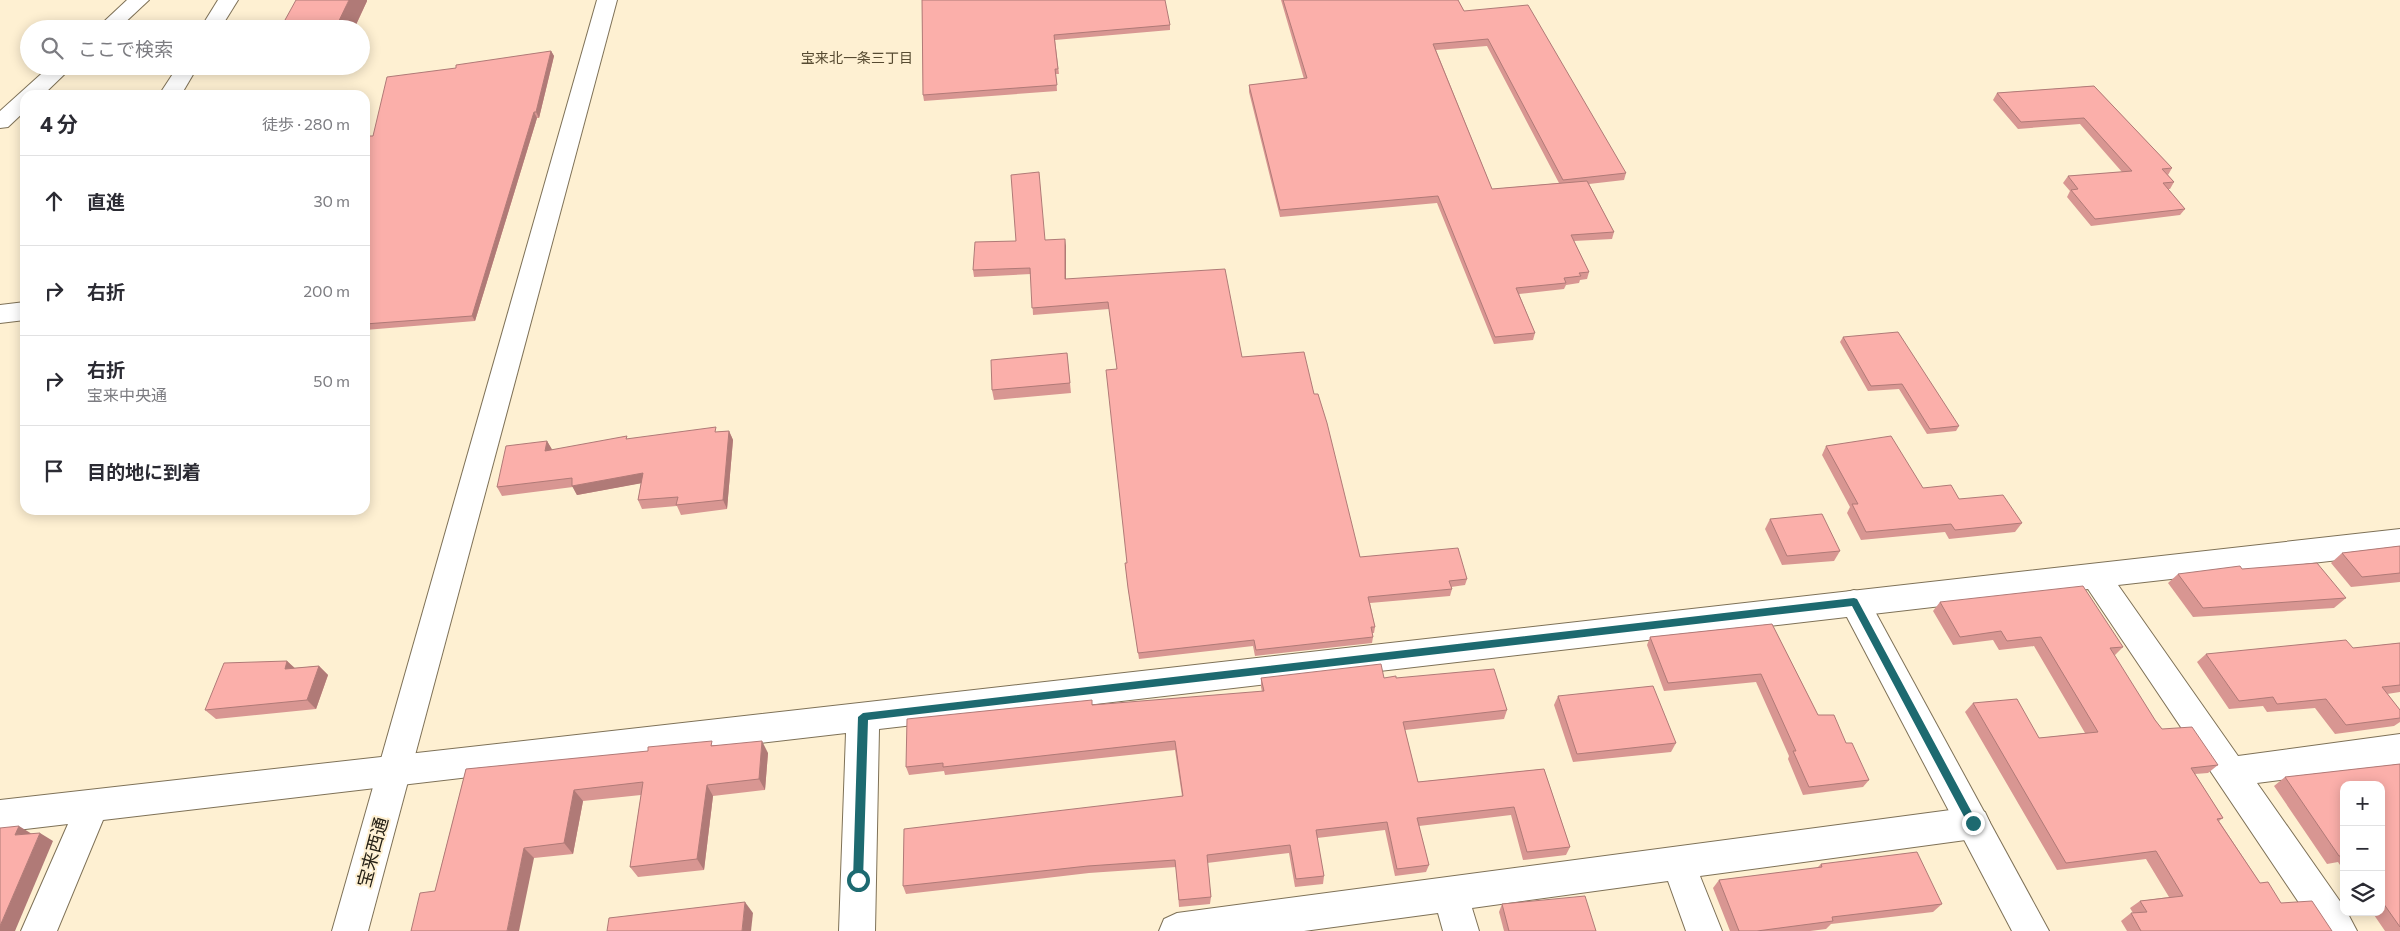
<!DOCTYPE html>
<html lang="ja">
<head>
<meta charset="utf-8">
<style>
  body { margin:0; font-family:Commissioner,"Noto Sans JP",sans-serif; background:#f2f2f3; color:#2b2b33 }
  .controls { position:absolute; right:15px; bottom:15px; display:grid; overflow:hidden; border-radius:10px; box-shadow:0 2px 12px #0003 }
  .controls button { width:45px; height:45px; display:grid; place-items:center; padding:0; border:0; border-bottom:1px solid #e1e1e2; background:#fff; color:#2b2b33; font:25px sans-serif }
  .stop { position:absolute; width:15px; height:15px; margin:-11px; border:4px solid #1d6a70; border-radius:50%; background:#fff }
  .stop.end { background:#1d6a70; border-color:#fff; box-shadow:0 1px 5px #0008 }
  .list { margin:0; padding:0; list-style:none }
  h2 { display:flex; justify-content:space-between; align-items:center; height:65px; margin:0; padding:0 20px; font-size:21px }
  h2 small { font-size:16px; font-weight:400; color:#7c7c81 }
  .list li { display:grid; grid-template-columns:32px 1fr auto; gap:15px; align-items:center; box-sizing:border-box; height:90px; padding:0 20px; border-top:1px solid #e1e1e2 }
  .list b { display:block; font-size:19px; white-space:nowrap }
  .list p { margin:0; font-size:16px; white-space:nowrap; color:#7c7c81 }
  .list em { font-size:16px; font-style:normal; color:#7c7c81 }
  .icon { flex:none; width:28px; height:28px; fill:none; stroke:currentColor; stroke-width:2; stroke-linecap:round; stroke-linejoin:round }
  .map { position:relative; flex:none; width:2400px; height:931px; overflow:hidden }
  .search { position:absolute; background:#fff; box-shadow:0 2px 12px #0003; left:20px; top:20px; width:350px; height:55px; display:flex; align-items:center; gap:12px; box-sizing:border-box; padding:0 18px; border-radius:28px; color:#7c7c81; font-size:19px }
  .panel { position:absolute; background:#fff; box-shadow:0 2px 12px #0003; left:20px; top:90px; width:350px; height:425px; border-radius:15px }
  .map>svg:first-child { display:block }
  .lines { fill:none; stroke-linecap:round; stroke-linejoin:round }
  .minor-casing { stroke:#7e7157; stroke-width:2 }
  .tertiary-casing { stroke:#7e7157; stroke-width:2 }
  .minor { fill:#fff; fill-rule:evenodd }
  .tertiary { fill:#fff; fill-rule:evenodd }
  .wall { fill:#d89692; fill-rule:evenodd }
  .shaded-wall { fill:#b07a77 }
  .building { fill:#fbafaa; stroke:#b07a77 }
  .route { fill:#1d6a70 }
  .labels { text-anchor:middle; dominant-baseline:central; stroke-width:4; stroke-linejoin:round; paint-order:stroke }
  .far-neighbourhood-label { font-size:14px; fill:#564a31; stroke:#fef0d2 }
  .near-street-label { font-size:18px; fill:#252015; stroke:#fef0d2 }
</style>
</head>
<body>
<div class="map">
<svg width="2400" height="931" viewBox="0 0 2400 931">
  <rect width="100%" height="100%" fill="#fef0d2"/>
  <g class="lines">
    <defs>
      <g id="minor">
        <path d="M127,0h22l-31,29h-22z"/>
        <path d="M218,0h20l-18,29h-20z"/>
        <path d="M50,66h23l-30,29h-18v16l-17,16 -8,1v-17z"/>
        <path d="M178,66h20l-17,29h-22z"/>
        <path d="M25,302v18l-25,3v-18z"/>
        <path d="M2400,529v24l-282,32 120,171 162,-22v30l-143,19 87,124v5h3l10,19h-39l-230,-342 -1209,140 -4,202h-36l7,-198 -743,87 -46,111h-36l47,-107 -68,8v-32z"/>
        <path d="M1973,807l12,5 5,11 -5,11 -12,5 -273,37 22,55h-36l-18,-50 -196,27 7,23h-36l-5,-18 -134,18h-145l5,-12 13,-6z"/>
      </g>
      <g id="tertiary">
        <path d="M597,0h20l-249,931h-36z"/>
        <path d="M1854,590l11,3 184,338h-37l-173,-329 4,-9z"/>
      </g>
    </defs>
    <!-- minor casing -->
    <use href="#minor" class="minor-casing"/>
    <!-- tertiary casing -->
    <use href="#tertiary" class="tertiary-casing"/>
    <!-- minor -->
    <use href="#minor" class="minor"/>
    <!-- tertiary -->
    <use href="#tertiary" class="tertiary"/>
  </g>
  <!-- wall -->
  <g class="wall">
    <path d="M922,0l248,25v5l-115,10 4,34h-3l1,17 -133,10 -1,-6z"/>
    <path d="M1281,0h177l6,11 162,162 -2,7 -35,4 25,48 -2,7 -38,2 15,31 -2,7 -7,1 -1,3 -13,2 -2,4 -45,5 16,39 -2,7 -39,4 -57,-141 -157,14 -31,-125v-7l55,-6zM1487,46l72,137 -67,6 -56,-139z"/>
    <path d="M367,1l-13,28h-64l-5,-9z"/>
    <path d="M551,51l3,5 -15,62h-2l-62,203 -110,9v-194h8l83,-68z"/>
    <path d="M2094,86l78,82 -4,7 6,7 -4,7h-2l17,20 -5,6 -89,11 -24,-29 3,-6 -7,-8 5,-7 54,-4 -42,-48 -62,5 -25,-29 4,-7z"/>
    <path d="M1045,240l21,6v33l176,78 72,37 46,163 107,22 -2,6 -14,2 1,2 -2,7 -80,7 5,24 -1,6h-2l1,4 -1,6 -117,13 -2,-10 -114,13 -10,-65 -4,-31h2l-10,-194 -8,-60 -76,6 -2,-41 -57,3 -1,-7 43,-29z"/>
    <path d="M1843,337l116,89 -3,5 -29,3 -28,-45 -31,2 -28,-49z"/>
    <path d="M1067,353l4,40 -77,7 -2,-10z"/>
    <path d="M729,431l4,9 -6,69 -46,6 -4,-9 -35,3 -4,-9 3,-17 -64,12 -4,-8 -71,9 -5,-9 50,-46 5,9 76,-11z"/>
    <path d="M1826,446l97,42 36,11 63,24 -7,9 -66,7 -4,-7 -84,8 -14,-27 3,-6 -28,-52z"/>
    <path d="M1770,519l70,32 -6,10 -52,4 -17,-36z"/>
    <path d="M2400,546v36l-49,5 -20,-24 11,-10z"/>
    <path d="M2242,569l104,29 -12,10 -141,9 -25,-34 10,-9z"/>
    <path d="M1940,602l183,45 -9,9 41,64 7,9 56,36 -10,8 -13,1 28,44 -4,3 41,62 21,20 51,28h-205l-6,-10 10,-8h2l-3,-5 10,-7 29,-4 -23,-38 -89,11 -92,-158 8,-9 66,35 46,-5 -51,-87 -35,4 -6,-10 -40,5 -20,-34z"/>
    <path d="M1772,624l46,91 28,28 23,37 -6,7 -60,8 -15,-36 1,-3 -33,-74 -92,9 -17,-46 3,-8z"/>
    <path d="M2400,643v49l-13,2 13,16v12l-6,4 -59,8 -20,-26 -48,4 -4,-6 -34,3 -32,-47 9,-8 147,-6z"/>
    <path d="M287,661l7,7 25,-2 9,9 -12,34 -100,10 -11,-9z"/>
    <path d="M1261,678h135l111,32 -3,9 -99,11 13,52 126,-13 26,78 -4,8 -43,5 -12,-45 -92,11 10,39 -3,7 -31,4 -10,-46 -68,8 7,38 -1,8 -28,3 -6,-34 -82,10 4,34 -1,7 -31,3 -3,-40 -87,6 -183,21 -3,-8 279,-90 -7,-46 -230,25 -1,-4 -35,4 -3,-8 187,-62 169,-13 -1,-5z"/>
    <path d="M1558,696l118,47 -5,9 -98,10 -19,-57z"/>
    <path d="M715,745l53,8 -3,37 -52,6 -9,74 -66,7 -8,-10 11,-72 -58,6 -10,53 -39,4 -99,33 31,-122z"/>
    <path d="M2400,764v167h-15l-13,-19h9v-127h-37v86l-6,-9 -11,2 -53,-78 11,-9z"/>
    <path d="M1821,864l121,40 -9,8 -102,12 -5,5 -16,2h-80l-17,-43 6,-8 98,-12z"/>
    <path d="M1502,904l94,27h-92l-5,-19z"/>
  </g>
  <!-- shaded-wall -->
  <g class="shaded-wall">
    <path d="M349,0h18v1l-13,28h-19z"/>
    <path d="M551,51l3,5 -15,62 -3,-6z"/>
    <path d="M534,112l3,6 -62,203 -3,-5z"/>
    <path d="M1065,239l1,7v40l-1,-7z"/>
    <path d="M729,431l4,9 -6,69 -4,-9z"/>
    <path d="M547,441l6,10h-8z"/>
    <path d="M643,473l5,9 -71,13 -5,-9z"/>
    <path d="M287,661l10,9 -12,-1z"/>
    <path d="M319,666l9,9 -12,34 -9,-9z"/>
    <path d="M762,741l6,12 -3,37 -6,-11z"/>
    <path d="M707,785l6,11 -9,74 -7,-11z"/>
    <path d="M574,790l9,11 -10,53 -9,-11z"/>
    <path d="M19,826l13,8 -17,1z"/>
    <path d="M40,833l13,8 -38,90h-15v-5z"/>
    <path d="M524,848l10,10 -15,73h-12z"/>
    <path d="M745,902l8,11 -2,18h-9z"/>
  </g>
  <!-- building -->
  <g class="building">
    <path d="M296,0h53l-14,29h-34l-16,-9z"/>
    <path d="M922,0h243l5,25 -116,10 4,34h-3l2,16 -134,10z"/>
    <path d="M1283,0h175l6,11 64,-6 98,168 -63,7 -75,-141 -55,5 59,145 95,-8 27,51 -43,3 18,37 -10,1 2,3 -17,2 2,5 -50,5 19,45 -40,4 -57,-141 -158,14 -31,-125 58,-7z"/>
    <path d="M551,51l-15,61h-2l-62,204 -107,8v-188h8l14,-59 69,-9v-3z"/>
    <path d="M2094,86l78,82 -10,1 12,13 -11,1 22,26 -90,10 -24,-29 7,-1 -10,-13 64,-5 -48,-53 -63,4 -24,-29z"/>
    <path d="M1039,172l6,68 20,-1v40l160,-10 17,88 62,-5 10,42h4l9,29 33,134 98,-9 9,31 -18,2 3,8 -84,8 7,30h-4l2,10 -117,13 -2,-10 -116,13 -10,-65 -3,-25h2l-21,-193 11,-1 -9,-67 -76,6 -2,-40 -57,2 2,-28 41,-1 -5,-66z"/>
    <path d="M1898,332l61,94 -29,3 -28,-45 -31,2 -28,-49z"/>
    <path d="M1067,353l3,30 -78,7 -1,-30z"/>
    <path d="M716,427l-1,5 14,-1 -6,69 -47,5 2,-8 -40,3 5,-27 -71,13v-8l-75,9 9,-41 41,-5 -2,10 82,-15 -1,3z"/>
    <path d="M1891,436l32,52 28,-3 8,14 44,-4 19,28 -67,7 -4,-6 -85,8 -14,-28h6l-32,-58z"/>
    <path d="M1822,514l18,37 -53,5 -17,-37z"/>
    <path d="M2400,546v27l-38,4 -20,-24z"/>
    <path d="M2317,563l29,35 -143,10 -25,-34 62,-8 2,3z"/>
    <path d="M2083,586l40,61 -13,1 45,72 7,9 30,-2 26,38 -27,3 32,50 -6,1 43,64 8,-1 13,21 31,-2 20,30h-191l-10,-18 16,-1 -7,-11 43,-5 -27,-45 -90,12 -93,-160 44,-4 22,39 59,-6 -57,-95 -34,4 -6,-10 -41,6 -20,-35z"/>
    <path d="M1772,624l46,91h16l12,28h6l17,37 -60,7 -16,-36h3l-35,-77 -93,9 -18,-46z"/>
    <path d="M2346,640l7,8 47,-5v42l-18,2 18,23v8l-54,7 -20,-26 -49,5 -4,-7 -34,4 -33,-47z"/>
    <path d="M287,661l-2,8 34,-3 -12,34 -102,10 19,-47z"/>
    <path d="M1381,664l3,14 12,-2v2l98,-9 13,41 -104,12 15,60 126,-13 26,78 -43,5 -13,-45 -97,11 12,47 -32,4 -10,-47 -71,8 8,46 -28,3 -6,-34 -83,10 4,42 -32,3 -4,-40 -87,6 -185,20 1,-57 279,-33 -8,-55 -232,26v-4l-37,4 1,-48 185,-19v5l172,-14 -3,-13z"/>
    <path d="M1653,686l23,57 -99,11 -19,-58z"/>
    <path d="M712,741l-1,5 51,-5 -3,38 -52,6 -10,74 -67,8 13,-85 -69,8 -10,53 -40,5 -17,83h-96l9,-38 15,-2 31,-122 182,-18v-4z"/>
    <path d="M2400,764v163l-19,-27v-115h-37v71h-5l-54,-79z"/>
    <path d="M19,826l-4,9 25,-2 -40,93v-98z"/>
    <path d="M1917,852l25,52 -110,13 1,4 -76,10h-18l-20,-51 103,-13 -1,-3z"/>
    <path d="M1585,896l11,35h-87l-7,-27z"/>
    <path d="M745,902l-3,29h-135l2,-13z"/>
  </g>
  <!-- route -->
  <path class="route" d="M1854,598l3,1 119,221v6h-7l-117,-220 -984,114 -5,160 -5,5 -5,-5 5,-163 5,-4z"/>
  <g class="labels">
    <!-- far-neighbourhood labels -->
    <g class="far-neighbourhood-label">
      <text x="857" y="57">宝来北一条三丁目</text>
    </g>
    <!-- near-street labels -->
    <g class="near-street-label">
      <text transform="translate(372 852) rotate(-75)">宝来西通</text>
    </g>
  </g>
</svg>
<div class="controls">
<button>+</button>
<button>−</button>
<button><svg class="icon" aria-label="layers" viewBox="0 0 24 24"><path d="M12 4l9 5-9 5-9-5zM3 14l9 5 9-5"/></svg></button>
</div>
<div class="stop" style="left:858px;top:880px"></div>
<div class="stop end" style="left:1973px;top:823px"></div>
<div class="search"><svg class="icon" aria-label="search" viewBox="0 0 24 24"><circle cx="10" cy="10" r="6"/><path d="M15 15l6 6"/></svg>ここで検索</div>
<section class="panel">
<h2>4 分<small>徒歩 · 280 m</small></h2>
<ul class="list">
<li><svg class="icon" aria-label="ahead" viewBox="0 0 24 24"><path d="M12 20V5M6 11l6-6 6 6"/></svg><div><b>直進</b></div><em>30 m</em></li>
<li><svg class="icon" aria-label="right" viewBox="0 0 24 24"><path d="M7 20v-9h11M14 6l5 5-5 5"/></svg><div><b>右折</b></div><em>200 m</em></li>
<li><svg class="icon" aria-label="right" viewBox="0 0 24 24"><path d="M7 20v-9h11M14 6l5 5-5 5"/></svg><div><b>右折</b><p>宝来中央通</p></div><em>50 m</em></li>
<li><svg class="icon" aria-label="arrive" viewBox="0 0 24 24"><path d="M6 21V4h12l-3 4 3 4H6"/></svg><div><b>目的地に到着</b></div></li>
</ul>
</section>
</div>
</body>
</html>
